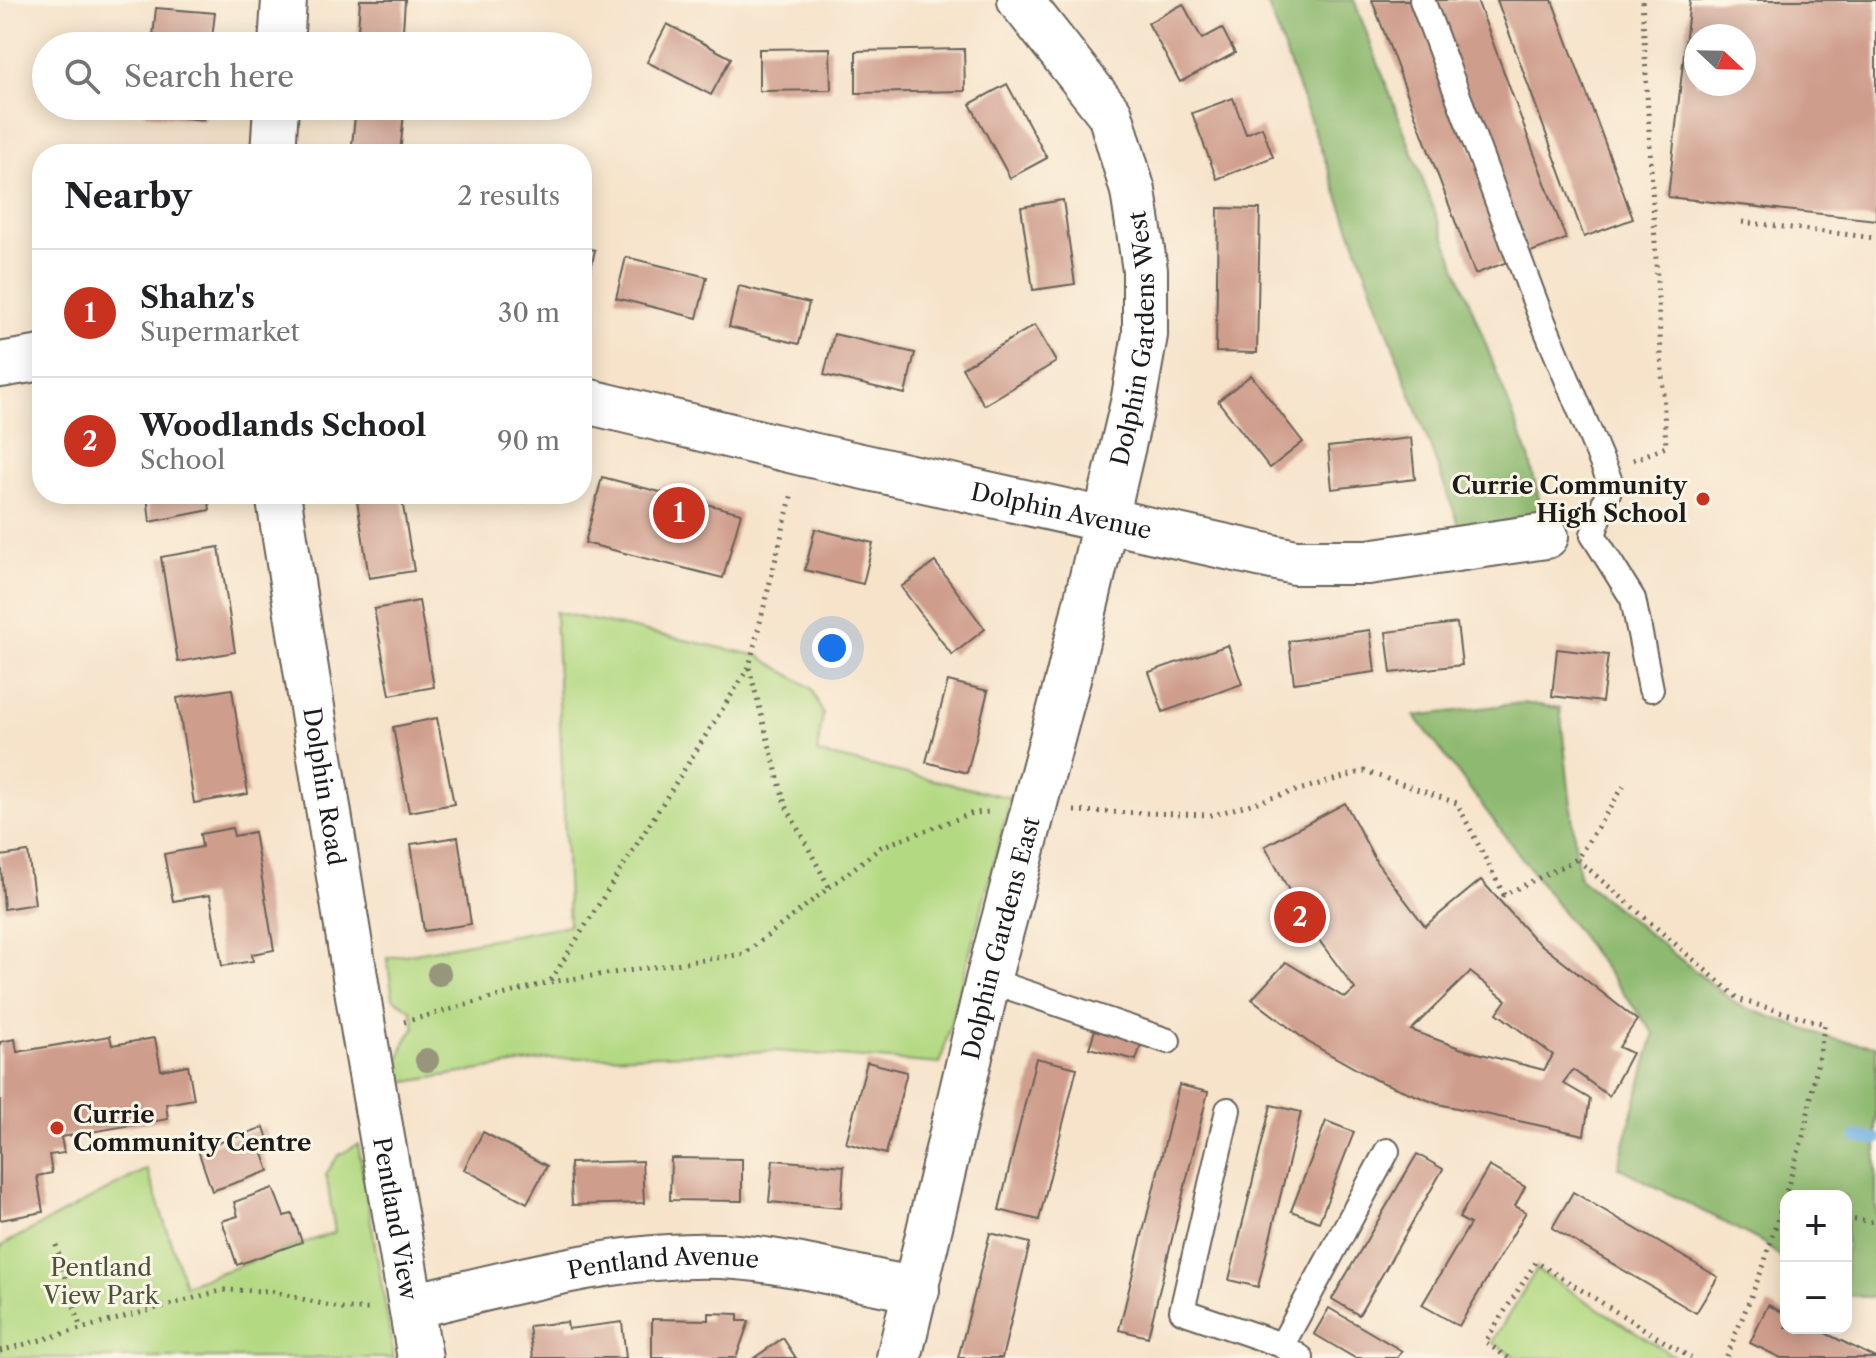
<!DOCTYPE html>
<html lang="en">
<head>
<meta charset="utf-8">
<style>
  body { margin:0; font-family:"Libre Caslon Text",serif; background:#f6f6f6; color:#202124 }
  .controls { position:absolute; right:24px; bottom:24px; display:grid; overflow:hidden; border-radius:16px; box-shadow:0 4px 20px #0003 }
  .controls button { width:72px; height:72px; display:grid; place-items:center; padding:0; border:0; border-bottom:2px solid #e0e0e0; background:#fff; color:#202124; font:40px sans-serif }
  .compass { position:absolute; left:1684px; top:24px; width:72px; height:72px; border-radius:50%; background:#fff; box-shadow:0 4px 20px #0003; rotate:112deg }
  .you { position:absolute; left:832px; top:648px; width:28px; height:28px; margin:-20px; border:6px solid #fff; border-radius:50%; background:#1a73e8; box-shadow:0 0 0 12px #1a73e833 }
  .badge { display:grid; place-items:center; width:52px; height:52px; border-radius:50%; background:#c8321e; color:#fff; font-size:26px; font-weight:700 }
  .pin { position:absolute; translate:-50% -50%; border:4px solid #fff; box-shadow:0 2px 8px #0006 }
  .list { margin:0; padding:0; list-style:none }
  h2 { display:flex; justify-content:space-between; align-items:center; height:104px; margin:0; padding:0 32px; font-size:34px }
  h2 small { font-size:26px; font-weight:400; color:#757577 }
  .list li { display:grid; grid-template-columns:52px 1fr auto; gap:24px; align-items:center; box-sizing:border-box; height:128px; padding:0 32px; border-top:2px solid #e0e0e0 }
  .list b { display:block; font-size:30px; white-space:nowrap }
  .list p { margin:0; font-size:26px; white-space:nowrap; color:#757577 }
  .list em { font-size:26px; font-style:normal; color:#757577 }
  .icon { flex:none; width:44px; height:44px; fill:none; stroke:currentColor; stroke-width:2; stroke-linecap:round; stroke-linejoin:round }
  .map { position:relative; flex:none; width:1876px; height:1358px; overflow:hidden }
  .search { position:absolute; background:#fff; box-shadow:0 4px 20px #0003; left:32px; top:32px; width:560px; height:88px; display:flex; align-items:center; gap:20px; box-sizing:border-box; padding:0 28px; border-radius:44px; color:#757577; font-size:30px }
  .panel { position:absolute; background:#fff; box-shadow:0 4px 20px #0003; left:32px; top:144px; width:560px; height:360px; border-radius:32px }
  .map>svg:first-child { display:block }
  .green { fill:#b3d982; stroke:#687a4f; stroke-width:2 }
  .forest { fill:#8eb970; stroke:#556a46; stroke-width:2 }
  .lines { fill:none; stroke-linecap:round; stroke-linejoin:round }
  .stream { stroke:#6eb0e2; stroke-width:12 }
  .building { fill:#cf9d8c; fill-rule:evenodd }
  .service-casing { stroke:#686259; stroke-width:28 }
  .minor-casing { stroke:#686259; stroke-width:48 }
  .path { stroke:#686259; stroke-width:5; stroke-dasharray:2 6; stroke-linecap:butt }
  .service { stroke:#fff; stroke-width:24 }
  .minor { stroke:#fff; stroke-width:44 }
  .tree { fill:#97957b }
  .poi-dot { fill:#c8321e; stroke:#fcf5e5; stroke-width:3 }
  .labels { text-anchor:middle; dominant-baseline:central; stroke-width:6; stroke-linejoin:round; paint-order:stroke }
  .street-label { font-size:24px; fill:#1c1c1c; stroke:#fcf5e5 }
  .poi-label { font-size:24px; font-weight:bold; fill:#1c1c1c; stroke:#fcf5e5; text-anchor:end }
  .park-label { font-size:24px; fill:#49553b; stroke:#fcf5e5 }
</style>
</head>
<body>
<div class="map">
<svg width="1876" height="1358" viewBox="0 0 1876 1358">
  <rect width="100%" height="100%" fill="#fcf5e5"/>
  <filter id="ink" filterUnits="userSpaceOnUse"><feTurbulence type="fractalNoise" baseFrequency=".0125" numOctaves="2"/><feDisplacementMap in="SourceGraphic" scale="16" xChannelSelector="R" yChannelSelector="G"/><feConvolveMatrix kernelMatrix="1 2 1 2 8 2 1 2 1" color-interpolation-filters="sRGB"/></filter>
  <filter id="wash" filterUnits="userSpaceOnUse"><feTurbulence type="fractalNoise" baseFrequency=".006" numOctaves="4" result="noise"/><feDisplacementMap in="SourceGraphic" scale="32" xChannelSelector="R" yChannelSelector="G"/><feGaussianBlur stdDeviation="1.8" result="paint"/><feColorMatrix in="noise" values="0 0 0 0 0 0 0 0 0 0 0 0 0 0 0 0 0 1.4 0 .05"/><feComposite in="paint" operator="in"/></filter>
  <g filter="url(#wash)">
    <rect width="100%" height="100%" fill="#f6e3ca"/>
    <!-- green -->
    <g class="green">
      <path d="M555,612l204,44 52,32 12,26 -6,39 194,45 -71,266 -164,-13 -227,8 -149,24c-1,-23 -1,-37 15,-55l-4,-18 -18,-12 -6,-40 182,-33z"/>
      <path d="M358,1144l36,214h-394v-110l6,-5 141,-74 38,116 150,-53 -9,-58 12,-18z"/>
      <path d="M1537,1269v1l140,88h-160l-25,-16z"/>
    </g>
    <!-- forest -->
    <g class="forest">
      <path d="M1266,0h88l175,457 13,55 -80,21z"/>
      <path d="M1522,703l38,5 19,170 159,127 95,34 43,7v252l-30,-3v-99h-60v67l-22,-20 -146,-76 36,-133 -239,-318z"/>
    </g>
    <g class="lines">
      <!-- stream -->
      <path class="stream" d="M1857,1137l19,2"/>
    </g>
    <g id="blocks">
      <!-- building -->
      <g class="building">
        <path d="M360,0h45l-3,46h-45z"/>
        <path d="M1372,0h43l98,260 -38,14z"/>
        <path d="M1433,0h44l89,239 -38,14z"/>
        <path d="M1497,0h55l81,219 -49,18z"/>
        <path d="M1690,0h186v220l-208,-23zM1696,36h48v48h-48z"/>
        <path d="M1183,4l19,35 20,-11 13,25 -55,29 -32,-59z"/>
        <path d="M156,8l59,5 -4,33h-59z"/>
        <path d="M667,24l64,34 -20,37 -64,-33z"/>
        <path d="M830,48l1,42 -72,1v-42z"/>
        <path d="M964,49l1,42 -109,2v-42z"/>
        <path d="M1007,84l40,74 -37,20 -40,-74z"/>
        <path d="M1233,98l13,36 16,-7 11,30 -56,22 -25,-66z"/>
        <path d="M146,106h59l-1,14 -59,-6z"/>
        <path d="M356,107l48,5 -4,42h-49z"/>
        <path d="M1063,200l12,84 -42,6 -12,-83z"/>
        <path d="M1218,208l42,1 -3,144 -41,-1z"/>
        <path d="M582,247l13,3 -9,41 -4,-1z"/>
        <path d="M626,257l81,20 -10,41 -81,-20z"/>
        <path d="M739,286l70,17 -10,41 -70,-17z"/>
        <path d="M1035,325l21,37 -72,43 -22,-37z"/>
        <path d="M834,334l81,19 -10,41 -81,-19z"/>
        <path d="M1251,375l52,67 -33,26 -52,-67z"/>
        <path d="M1411,438l4,41 -83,10 -4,-42z"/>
        <path d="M602,477l139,36 -18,65 -138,-35z"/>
        <path d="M147,494h61l2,16 -60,12z"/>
        <path d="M356,494h45l13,77 -45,7z"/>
        <path d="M496,494h29l-2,8z"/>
        <path d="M815,529l58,14 -10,41 -58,-14z"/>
        <path d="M219,547l16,105 -57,10 -17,-105z"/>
        <path d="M935,562l50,67 -33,26 -51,-68z"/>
        <path d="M419,601l15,86 -44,8 -16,-86z"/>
        <path d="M1457,623l5,42 -71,8 -5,-41z"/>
        <path d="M1370,630l5,42 -81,11 -5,-42z"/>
        <path d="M1228,645l14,39 -79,28 -14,-40z"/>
        <path d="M1557,649l51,6 -6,47 -50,-6z"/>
        <path d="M948,681l40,10 -21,82 -41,-11z"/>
        <path d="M232,689l16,105 -54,9 -17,-105z"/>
        <path d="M437,718l17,86 -45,8 -16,-85z"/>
        <path d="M1345,803l32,60 48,63 56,-46 53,59 103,81 -18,27 13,6 -23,43 -36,-26 -10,13 27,16 -6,36 -146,-31 -62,-24 -68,-38 -56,-43 34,-37 59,36 10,-9 -48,-65 -42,-78zM1470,972l36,28 -9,13 56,42 -9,15 -82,-21 -51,-19z"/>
        <path d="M232,828l2,8 20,-4 20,118 -22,4 1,7 -31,5 -12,-71 -37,6 -9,-47 38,-7 -2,-13z"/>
        <path d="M458,837l13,87 -47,7 -13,-87z"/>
        <path d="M28,852l7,52 -31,5 -4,-53z"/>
        <path d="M1096,1027l46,15 -6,18 -47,-12z"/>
        <path d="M110,1036l2,9 43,-7 6,32 27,-5 6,34 -28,5 2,15 -107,18 3,16 -15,2 3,18 -15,3 6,36 -43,8v-178l15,-3 2,13z"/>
        <path d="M1036,1058l41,10 -38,152 -40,-10z"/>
        <path d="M867,1062l40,10 -21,82 -40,-11z"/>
        <path d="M1179,1085l29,7 -60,245 -29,-7z"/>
        <path d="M1271,1105l30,7 -43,175 -29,-7z"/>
        <path d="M1326,1121l28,11 -35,90 -28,-11z"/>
        <path d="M264,1127l7,21 -9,3 7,20 -57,20 -14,-41z"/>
        <path d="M483,1132l64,34 -20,37 -63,-34z"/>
        <path d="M1417,1154l26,15 -84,146 -27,-16z"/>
        <path d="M671,1158l71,1v42l-72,-1z"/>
        <path d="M773,1160l71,6 -3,42 -72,-6z"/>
        <path d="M642,1161l2,42 -72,2 -2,-42z"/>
        <path d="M1489,1166l36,21 -10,19 11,6 -67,114 -37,-21 48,-81 -11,-6z"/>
        <path d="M273,1188l11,28 8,-2 10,28 -65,23 -15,-44 16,-5 -4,-14z"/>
        <path d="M1573,1192l145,85 -22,36 -144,-85z"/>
        <path d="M990,1233l40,10 -28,115h-44z"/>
        <path d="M1768,1305l18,9v14h29l61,30h-95l-31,-15z"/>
        <path d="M1329,1308l73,43 -5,7h-42l-41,-24z"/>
        <path d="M709,1313l29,1v7h11l-13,37h-84v-39l57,1z"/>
        <path d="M567,1322l1,7 54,-7 4,36h-93l-4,-32z"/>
        <path d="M783,1338l13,20h-42z"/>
      </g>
    </g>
  </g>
  <g filter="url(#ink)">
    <use href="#blocks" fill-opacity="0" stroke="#686259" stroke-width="2"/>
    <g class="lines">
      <defs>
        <g id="service">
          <path d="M1422,0l117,312 72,172 -18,51"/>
          <path d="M1593,535l40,64 18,90"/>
          <path d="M988,980l180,61"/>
          <path d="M1228,1110l-46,201 100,34 19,13"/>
          <path d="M1282,1345l105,-194"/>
        </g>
        <g id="minor">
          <path d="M281,46l3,-46"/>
          <path d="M273,154l3,-48"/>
          <path d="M0,365l42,-7"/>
          <path id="s1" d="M582,400l220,53 493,109h73l178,-26"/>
          <path id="s2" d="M278,494l86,539 56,325"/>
          <path id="s3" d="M412,1306c102,-24 219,-57 325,-49 61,5 119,22 180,33"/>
          <path id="s4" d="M899,1358l89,-378 81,-305 64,-272 12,-68v-65l-12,-79 -23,-77 -90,-114"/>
        </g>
      </defs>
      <!-- service casing -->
      <use href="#service" class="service-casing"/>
      <!-- minor casing -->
      <use href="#minor" class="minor-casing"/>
      <!-- path -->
      <g class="path">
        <path d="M1742,222l134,16"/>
        <path d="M1633,460l33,-13 -24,-447"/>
        <path d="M749,668l36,136 44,83"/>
        <path d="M1624,786l-47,73 163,141 85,24 -21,109 -41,134 -37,91"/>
        <path d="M1074,811l139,4 151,-44 93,32 47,92 73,-36"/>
        <path d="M551,980l198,-313 43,-174"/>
        <path d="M404,1022l146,-40 194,-28 137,-107 92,-34 15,-1"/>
        <path d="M1846,1219l30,3"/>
        <path d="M56,1245l24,81"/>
        <path d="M0,1351l224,-61 47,1 71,18h26"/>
        <path d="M1508,1358l-23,-16 51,-80 155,96"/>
      </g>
      <!-- service -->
      <use href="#service" class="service"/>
      <!-- minor -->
      <use href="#minor" class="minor"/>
    </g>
    <!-- trees -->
    <g class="tree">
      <circle cx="439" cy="974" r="12"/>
      <circle cx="427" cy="1060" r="12"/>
    </g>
  </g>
  <!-- markers -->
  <g class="poi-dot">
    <circle cx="1703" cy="499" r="8"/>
    <circle cx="57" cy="1128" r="8"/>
  </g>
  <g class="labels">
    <!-- street labels -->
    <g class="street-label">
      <text stroke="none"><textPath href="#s4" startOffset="1048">Dolphin Gardens West</textPath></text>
      <text stroke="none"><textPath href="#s1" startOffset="492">Dolphin Avenue</textPath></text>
      <text stroke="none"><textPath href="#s2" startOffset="296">Dolphin Road</textPath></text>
      <text stroke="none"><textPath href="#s4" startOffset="432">Dolphin Gardens East</textPath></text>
      <text stroke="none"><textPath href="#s2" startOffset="734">Pentland View</textPath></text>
      <text stroke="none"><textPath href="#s3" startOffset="256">Pentland Avenue</textPath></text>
    </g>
    <!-- poi labels -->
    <g class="poi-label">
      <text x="1687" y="485">Currie Community<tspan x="1687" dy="28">High School</tspan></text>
      <text x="73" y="1114" text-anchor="start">Currie<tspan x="73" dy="28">Community Centre</tspan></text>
    </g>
    <!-- park labels -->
    <g class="park-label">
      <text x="101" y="1267">Pentland<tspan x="101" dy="28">View Park</tspan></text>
    </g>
  </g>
</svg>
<div class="controls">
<button>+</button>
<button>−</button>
</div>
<svg class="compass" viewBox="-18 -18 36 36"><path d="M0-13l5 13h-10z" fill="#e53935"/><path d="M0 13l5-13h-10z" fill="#757577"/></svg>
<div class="you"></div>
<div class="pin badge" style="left:679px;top:513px">1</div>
<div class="pin badge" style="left:1300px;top:917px">2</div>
<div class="search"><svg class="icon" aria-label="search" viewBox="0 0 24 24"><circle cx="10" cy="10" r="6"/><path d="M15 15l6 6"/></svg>Search here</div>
<section class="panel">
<h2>Nearby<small>2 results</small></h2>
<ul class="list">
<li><span class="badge">1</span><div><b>Shahz's</b><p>Supermarket</p></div><em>30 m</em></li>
<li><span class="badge">2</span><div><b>Woodlands School</b><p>School</p></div><em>90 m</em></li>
</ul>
</section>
</div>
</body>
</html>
